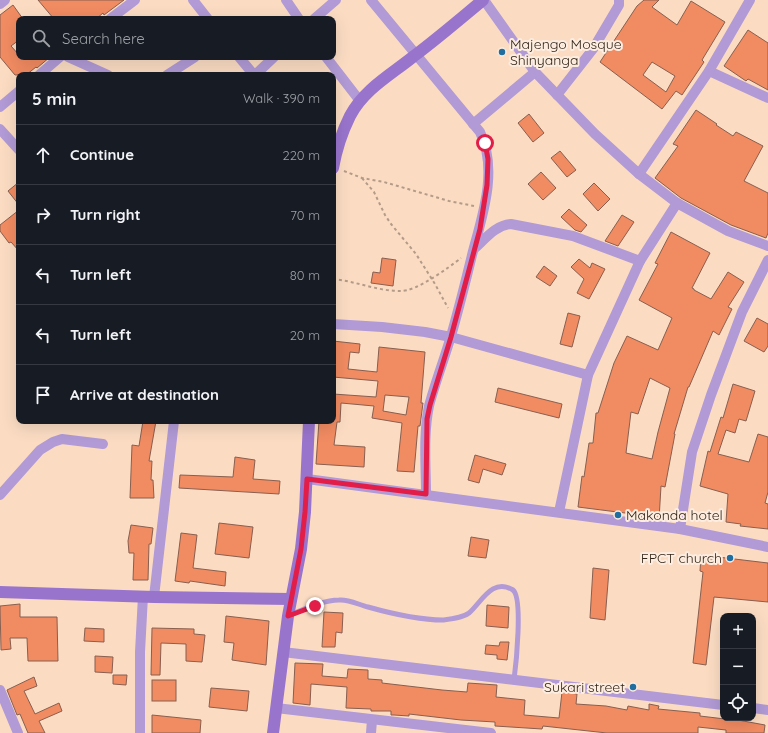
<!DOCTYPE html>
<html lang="en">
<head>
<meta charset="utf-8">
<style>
  body { margin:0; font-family:Quicksand,sans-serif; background:#20242c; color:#f1f3f6 }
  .controls { position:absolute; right:12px; bottom:12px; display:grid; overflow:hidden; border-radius:8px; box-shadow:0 4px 16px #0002 }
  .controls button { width:36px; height:36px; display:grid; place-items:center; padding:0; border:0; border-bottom:1px solid #363941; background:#171b24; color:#f1f3f6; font:20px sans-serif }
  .stop { position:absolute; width:12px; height:12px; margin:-9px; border:3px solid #e11d48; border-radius:50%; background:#fff }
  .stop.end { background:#e11d48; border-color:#fff; box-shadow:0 1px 4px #0008 }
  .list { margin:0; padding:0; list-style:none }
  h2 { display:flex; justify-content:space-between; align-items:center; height:52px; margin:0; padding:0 16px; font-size:17px }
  h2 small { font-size:13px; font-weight:400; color:#9ea1a6 }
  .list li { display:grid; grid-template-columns:26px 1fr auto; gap:12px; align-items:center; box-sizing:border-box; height:60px; padding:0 16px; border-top:1px solid #363941 }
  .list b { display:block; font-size:15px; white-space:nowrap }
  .list em { font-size:13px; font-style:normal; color:#9ea1a6 }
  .icon { flex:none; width:22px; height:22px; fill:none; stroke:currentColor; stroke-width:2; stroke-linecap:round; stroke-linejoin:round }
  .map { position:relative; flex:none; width:768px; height:733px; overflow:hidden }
  .search { position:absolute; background:#171b24; box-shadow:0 4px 16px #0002; left:16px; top:16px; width:320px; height:44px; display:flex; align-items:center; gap:10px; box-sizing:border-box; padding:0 14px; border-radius:8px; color:#9ea1a6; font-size:15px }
  .panel { position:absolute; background:#171b24; box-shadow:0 4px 16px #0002; left:16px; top:72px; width:320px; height:352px; border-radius:8px }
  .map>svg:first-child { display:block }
  .building { fill:#f18b62; stroke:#885f4f; fill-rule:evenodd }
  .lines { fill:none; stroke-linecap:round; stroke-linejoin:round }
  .path { stroke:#b49b87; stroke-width:2; stroke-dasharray:3 3; stroke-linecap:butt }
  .lane { stroke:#b19ad5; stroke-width:5 }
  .street { stroke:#b19ad5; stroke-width:10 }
  .secondary { stroke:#9974cc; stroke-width:12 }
  .route { stroke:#e11d48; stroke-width:5 }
  .poi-dot { fill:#206ea0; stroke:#fcede0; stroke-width:1.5 }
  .labels { text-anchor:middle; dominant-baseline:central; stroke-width:4; stroke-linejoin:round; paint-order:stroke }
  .poi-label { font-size:14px; fill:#342519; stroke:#fcede0; text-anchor:start }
</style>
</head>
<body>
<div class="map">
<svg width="768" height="733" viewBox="0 0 768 733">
  <rect width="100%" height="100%" fill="#fbdcc3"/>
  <!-- building -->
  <g class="building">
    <path d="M38,0h86l-20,15 -1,-2 -7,6h-42z"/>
    <path d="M644,0h15l-7,7 25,18 14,-24 34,21 -23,38 2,2 -22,33 -6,-4 -14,18 -62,-47 37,-56zM652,62l23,14 -9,16 -23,-17z"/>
    <path d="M13,5l10,14h-4v21l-8,6 8,9v2h31l-13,11 -1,-1 -10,8h-11l-15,-18v-42z"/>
    <path d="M748,30l20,13v47l-20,-11 -2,2 -22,-15z"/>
    <path d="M696,110l21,14 -1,1 17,11 3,-4 27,14 -19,35 24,12v40l-2,5 -35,-13 -50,-27 -26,-20 23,-32 -5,-2z"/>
    <path d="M529,114l15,19 -11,9 -15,-19z"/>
    <path d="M560,151l16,19 -9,7 -16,-19z"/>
    <path d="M541,172l15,16 -13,12 -15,-16z"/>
    <path d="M19,182v23l-11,-14z"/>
    <path d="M594,183l16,16 -12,12 -15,-17z"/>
    <path d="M569,209l18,16 -6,7 -6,-2 -14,-13z"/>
    <path d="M19,210v41l-8,-9 -2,1 -9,-12v-6z"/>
    <path d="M622,215l12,7 -16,24 -13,-5z"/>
    <path d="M671,232l39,21 -18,35 2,1v1l17,9 17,-27 16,10 -16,25 4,2 -13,26 -6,-4 -24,56h-1l-14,47h1l-10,53 -4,-1 -2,34 -26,-4v-2l-55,-7 4,-31 2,1 5,-34h4l3,-30h2l16,-50 13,-27 31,14 14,-32 -33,-18 19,-36 -3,-1zM650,378l20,10 -12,44 -6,27 -26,-6 5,-41 7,2z"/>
    <path d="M382,258l14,2 -3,26 -22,-3 2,-11 7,1z"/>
    <path d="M579,259l11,9 2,-5 13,6 -16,30 -12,-6 7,-14 -13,-12z"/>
    <path d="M544,266l13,10 -7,10 -14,-9z"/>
    <path d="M568,313l12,3 -8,31 -12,-3z"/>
    <path d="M757,318l11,6v22l-4,6 -20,-11z"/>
    <path d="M333,341l27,3 -1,9 -9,-1 -2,17 29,3 2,-25 46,5 -4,51h2l-3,23h-2l-4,46 -17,-1 5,-48 -30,-5 2,-12 -33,-3 -1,19h-3l-3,23 31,2 -1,20 -48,-3 3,-43h14v-27l43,3 2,-16 -45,-4zM385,395l24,2 -3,18 -23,-4z"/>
    <path d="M733,384l22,7 -9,30 -7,-2 -4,14 -9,-3 -8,24 31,8 9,-28 10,3v55l-3,11 3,1v25l-28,-3 1,-2 -15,-2 2,-28 -28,-8 8,-35 2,1 11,-35 2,1z"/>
    <path d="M498,388l64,16 -3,14 -64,-16z"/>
    <path d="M143,421h13l-7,40h3l-1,19h2l1,18h-24l2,-53 7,1z"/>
    <path d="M475,455l31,9 -4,11 -19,-6 -4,14 -11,-3z"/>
    <path d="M235,457l20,3 -2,19 27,2 -1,13 -100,-6 1,-13 53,2z"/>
    <path d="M219,523l34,4 -4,31 -34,-4z"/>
    <path d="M131,525l22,3 -2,16h-2l-1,36h-15l1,-27h-5l-1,-12z"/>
    <path d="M181,533l16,2 -4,33 33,4 -1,14 -35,-5 -1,2 -14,-2z"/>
    <path d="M471,537l18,3 -3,18 -18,-2z"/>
    <path d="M701,555l67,8v39l-54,-5 -8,68 -13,-2 10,-91 -3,-1z"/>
    <path d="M593,568l16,2 -4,50 -15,-2z"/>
    <path d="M20,604v13h37l1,44h-30l-1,-23h-17l1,11 -10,1 -1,-44z"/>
    <path d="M487,605l22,2 -1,21 -22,-2z"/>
    <path d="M324,612l19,1 -1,20 -6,-1 -1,15h-13z"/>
    <path d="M226,616l43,5 -3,44 -34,-5 2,-17 -10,-1z"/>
    <path d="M85,628l19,1v13l-20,-1z"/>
    <path d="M152,628l42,1v5l11,1 -3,27 -16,-1v-17l-25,-1 -1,32h-9z"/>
    <path d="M500,642h9l-2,18 -10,-1v-4l-12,-1 1,-9 13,1z"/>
    <path d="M95,656l18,1 -1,16 -17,-1z"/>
    <path d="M295,663l28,1 -1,12 25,2 1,-9 20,1v9l14,1v3l60,7 25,2 1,-9 29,2 -1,12 29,3 -1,15 35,3 3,-26 15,2 -1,10 30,2 21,4 1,-4 21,4v-6l10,2 -1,3 42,4v3l25,3 2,-1 38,7 -1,8h-38v-3l-28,-3v6h-91l-64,-7 -1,3 -47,-3v-4l-34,-2 -52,-6v2l-15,-1h-3v-4h-20v-2l-25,-1 1,-21 -36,-3 -1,21 -17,-2z"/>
    <path d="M113,675h14l-1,10 -13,-1z"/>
    <path d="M34,677l3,9 -13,5 11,23 24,-11 3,8 -23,10 6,12h-17l-8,-19 -3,1 -10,-25z"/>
    <rect x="152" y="680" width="24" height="21"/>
    <path d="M211,688l38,3 -2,20 -38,-4z"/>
    <path d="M152,715l49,5 -1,13h-48z"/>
  </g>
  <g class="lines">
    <!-- path -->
    <g class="path">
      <path d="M344,171l18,7 22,4 65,19 25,5"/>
      <path d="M362,178l12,14 11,23 6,9 25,30 19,30 13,24"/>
      <path d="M333,279c22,2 44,12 67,12 16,1 48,-23 61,-33"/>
    </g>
    <!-- lane -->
    <path class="lane" d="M290,615c15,-6 33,-15 49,-15 10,-1 20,5 29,7 25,7 50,13 75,13 9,-1 19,-2 26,-7 12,-10 23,-36 44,-23 10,8 3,75 1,90"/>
    <!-- street -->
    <g class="street">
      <path d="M193,0l15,19"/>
      <path d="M286,0l13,19"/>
      <path d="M371,0l109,132c18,37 3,82 -7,119 -7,29 -14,57 -22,85 -7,24 -16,47 -22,70 -6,29 -3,60 -3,88"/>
      <path d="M484,0l51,72 60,62 44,40 38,29 51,28 40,15"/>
      <path d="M0,4l5,-4"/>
      <path d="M110,19l25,-19"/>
      <path d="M314,19l22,-19"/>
      <path d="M68,57l40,18"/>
      <path d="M239,57l15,18"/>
      <path d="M326,57l34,44"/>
      <path d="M709,71l59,27"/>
      <path d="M39,75l21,-18"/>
      <path d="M167,75l28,-18"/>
      <path d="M255,75l19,-18"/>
      <path d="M557,95l36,-46 26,-44v-5"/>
      <path d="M0,107l19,-16"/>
      <path d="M473,124l62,-52"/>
      <path d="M0,129l19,21"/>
      <path d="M639,174l70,-103 41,-71"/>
      <path d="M475,248c11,-10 21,-23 36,-24l62,12 67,25"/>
      <path d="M333,324l49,3 43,5 26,5 137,38"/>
      <path d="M307,479l373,50 88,18"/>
      <path d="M0,495l40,-45 13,-8 9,-3 8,1 33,4"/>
      <path d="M559,512l29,-137 52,-114 37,-58"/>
      <path d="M680,529l12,-77 19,-57 31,-83 26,-52"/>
      <path d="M154,597l20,-176"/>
      <path d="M283,652l440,53"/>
      <path d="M0,690l18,43"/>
      <path d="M276,708l215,25"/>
      <path d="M753,708l15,2"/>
      <path d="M140,733v-81l3,-56"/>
      <path d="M371,733l1,-13"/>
    </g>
    <!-- secondary -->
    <g class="secondary">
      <path d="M333,168c3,-17 9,-36 17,-52 14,-27 42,-42 64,-60 24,-18 46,-37 69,-56"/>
      <path d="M0,592l154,5 136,2"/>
      <path d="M273,733l15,-117 13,-67 4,-37 4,-91"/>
    </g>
  </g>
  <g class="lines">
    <!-- route -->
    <path class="route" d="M315,606l-27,10 13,-67 4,-37 2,-33 119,15 1,-75 3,-14 21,-68 29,-108 7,-44 1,-26 -3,-16"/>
  </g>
  <!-- markers -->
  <g class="poi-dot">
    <circle cx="502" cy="52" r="4"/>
    <circle cx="618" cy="515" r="4"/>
    <circle cx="730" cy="558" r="4"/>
    <circle cx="633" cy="687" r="4"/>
  </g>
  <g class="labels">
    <!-- poi labels -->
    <g class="poi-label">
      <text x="510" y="44">Majengo Mosque<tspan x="510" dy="16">Shinyanga</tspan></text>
      <text x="626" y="515">Makonda hotel</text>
      <text x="722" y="558" text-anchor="end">FPCT church</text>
      <text x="625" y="687" text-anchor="end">Sukari street</text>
    </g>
  </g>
</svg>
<div class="controls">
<button>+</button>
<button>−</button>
<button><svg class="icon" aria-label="locate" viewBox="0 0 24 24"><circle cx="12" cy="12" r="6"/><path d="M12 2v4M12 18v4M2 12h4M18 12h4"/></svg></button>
</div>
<div class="stop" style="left:485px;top:143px"></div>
<div class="stop end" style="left:315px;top:606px"></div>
<div class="search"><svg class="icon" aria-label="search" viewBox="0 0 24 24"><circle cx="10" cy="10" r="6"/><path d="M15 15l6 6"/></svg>Search here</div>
<section class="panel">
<h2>5 min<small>Walk · 390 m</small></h2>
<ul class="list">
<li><svg class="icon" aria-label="ahead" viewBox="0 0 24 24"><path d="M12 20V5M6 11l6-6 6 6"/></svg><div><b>Continue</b></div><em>220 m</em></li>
<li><svg class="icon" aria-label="right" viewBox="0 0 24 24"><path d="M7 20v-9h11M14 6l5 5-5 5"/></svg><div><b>Turn right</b></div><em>70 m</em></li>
<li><svg class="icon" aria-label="left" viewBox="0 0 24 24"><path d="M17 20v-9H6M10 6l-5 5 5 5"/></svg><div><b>Turn left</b></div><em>80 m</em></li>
<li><svg class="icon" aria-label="left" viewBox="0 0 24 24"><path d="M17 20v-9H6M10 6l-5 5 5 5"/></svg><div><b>Turn left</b></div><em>20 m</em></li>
<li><svg class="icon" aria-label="arrive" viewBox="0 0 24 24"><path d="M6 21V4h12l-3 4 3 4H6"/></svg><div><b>Arrive at destination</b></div></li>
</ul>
</section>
</div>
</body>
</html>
